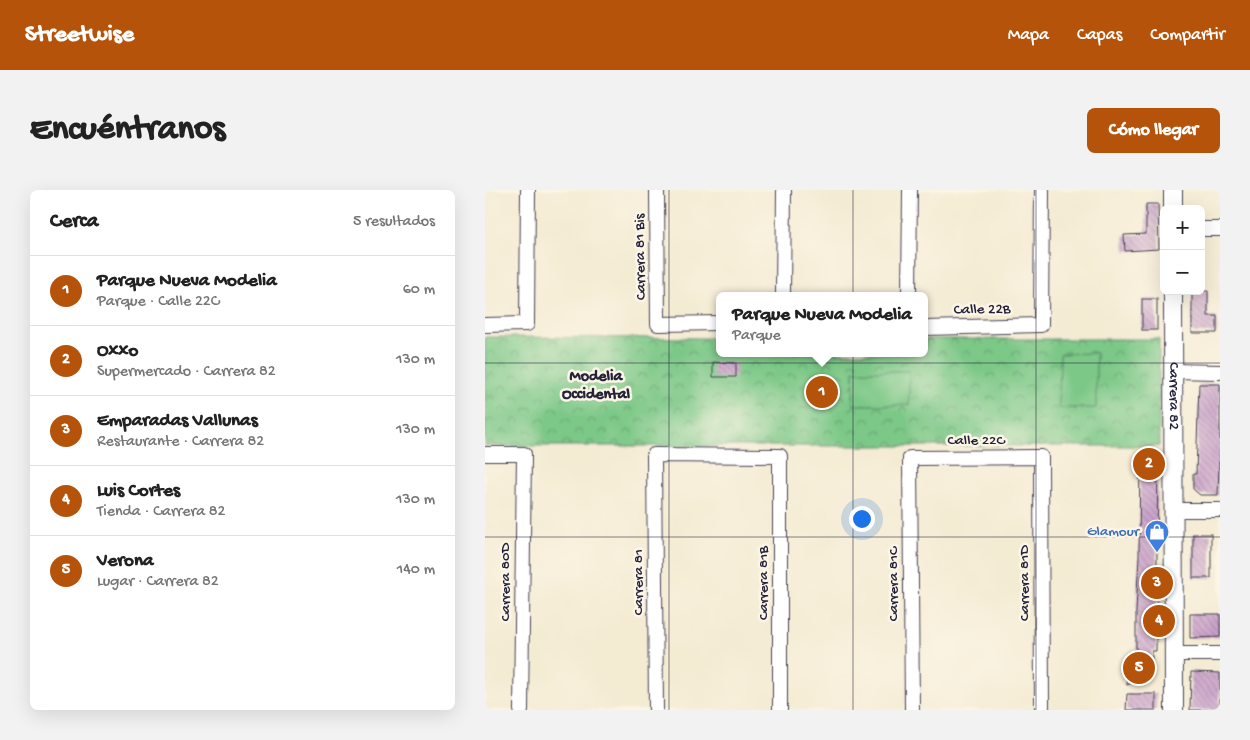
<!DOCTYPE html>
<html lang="es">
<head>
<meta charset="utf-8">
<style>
  body { margin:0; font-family:"Gochi Hand",sans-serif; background:#f2f2f2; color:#222 }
  .controls { position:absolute; right:15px; top:15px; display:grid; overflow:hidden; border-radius:8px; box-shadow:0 5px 20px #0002 }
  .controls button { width:45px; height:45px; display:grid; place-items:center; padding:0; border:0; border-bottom:1px solid #e0e0e0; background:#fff; color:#222; font:25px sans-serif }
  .you { position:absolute; left:376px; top:328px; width:18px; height:18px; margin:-12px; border:4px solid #fff; border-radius:50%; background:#1a73e8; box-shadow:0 0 0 8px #1a73e833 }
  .badge { display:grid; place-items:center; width:32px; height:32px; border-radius:50%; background:#b45309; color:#fff; font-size:16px; font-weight:700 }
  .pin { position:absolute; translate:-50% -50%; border:2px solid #fff; box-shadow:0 1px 5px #0006 }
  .popup { position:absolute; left:231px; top:102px; width:212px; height:65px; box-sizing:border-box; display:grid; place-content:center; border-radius:8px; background:#fff; filter:drop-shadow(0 1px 4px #0005); font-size:16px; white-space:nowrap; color:#767676 }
  .popup b { font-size:19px; color:#222 }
  .popup::after { content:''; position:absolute; left:50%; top:100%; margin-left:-10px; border:10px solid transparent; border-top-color:#fff }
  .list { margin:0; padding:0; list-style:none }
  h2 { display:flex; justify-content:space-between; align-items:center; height:65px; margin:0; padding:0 20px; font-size:21px }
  h2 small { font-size:16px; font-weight:400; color:#767676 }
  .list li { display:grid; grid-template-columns:32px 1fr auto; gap:15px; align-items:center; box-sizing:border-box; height:70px; padding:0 20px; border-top:1px solid #e0e0e0 }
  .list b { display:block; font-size:19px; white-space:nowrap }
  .list p { margin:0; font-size:16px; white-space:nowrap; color:#767676 }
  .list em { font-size:16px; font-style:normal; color:#767676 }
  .map { position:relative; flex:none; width:735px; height:520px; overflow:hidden; border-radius:8px }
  header { display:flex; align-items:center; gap:30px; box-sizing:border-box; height:70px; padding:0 25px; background:#b45309; color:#fff }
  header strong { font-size:24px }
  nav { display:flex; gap:28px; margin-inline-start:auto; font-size:18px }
  .intro { display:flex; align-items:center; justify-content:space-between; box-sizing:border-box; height:120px; padding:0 30px }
  h1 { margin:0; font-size:35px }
  .button { padding:12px 22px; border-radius:8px; background:#b45309; color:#fff; font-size:18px; font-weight:700 }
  main { display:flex; gap:30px; padding:0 30px }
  aside { flex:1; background:#fff; border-radius:8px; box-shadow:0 5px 20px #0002 }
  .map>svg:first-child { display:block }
  .park { fill:url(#park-crowns); stroke:#4f7561 }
  .pitch { fill:#7cc887; stroke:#4f7561 }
  .building { fill:url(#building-back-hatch) }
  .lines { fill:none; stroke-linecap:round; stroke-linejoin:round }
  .minor-casing { stroke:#424052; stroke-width:16 }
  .tertiary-casing { stroke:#424052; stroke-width:20 }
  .minor { stroke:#fff; stroke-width:14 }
  .tertiary { stroke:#fff; stroke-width:18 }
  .grid { fill:none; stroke:#22223b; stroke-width:1; stroke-opacity:0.55 }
  .labels { text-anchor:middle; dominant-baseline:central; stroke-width:5; stroke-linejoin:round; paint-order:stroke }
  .street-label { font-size:15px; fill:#22223b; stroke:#fcf5e5 }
  .shop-label { font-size:15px; fill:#366cbe; stroke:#fcf5e5; text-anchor:end }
  .neighbourhood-label { font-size:16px; font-weight:bold; fill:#22223b; stroke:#fcf5e5 }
</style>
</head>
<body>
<header>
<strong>Streetwise</strong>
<nav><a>Mapa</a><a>Capas</a><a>Compartir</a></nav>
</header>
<div class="intro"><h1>Encuéntranos</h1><a class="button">Cómo llegar</a></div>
<main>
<aside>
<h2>Cerca<small>5 resultados</small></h2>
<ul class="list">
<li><span class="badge">1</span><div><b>Parque Nueva Modelia</b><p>Parque · Calle 22C</p></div><em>60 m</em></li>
<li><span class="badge">2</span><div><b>Oxxo</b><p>Supermercado · Carrera 82</p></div><em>130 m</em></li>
<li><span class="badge">3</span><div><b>Emparadas Vallunas</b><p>Restaurante · Carrera 82</p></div><em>130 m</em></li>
<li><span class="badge">4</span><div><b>Luis Cortes</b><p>Tienda · Carrera 82</p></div><em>130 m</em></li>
<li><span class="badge">5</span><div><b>Verona</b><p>Lugar · Carrera 82</p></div><em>140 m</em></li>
</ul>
</aside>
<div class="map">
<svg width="735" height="520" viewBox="0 0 735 520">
  <defs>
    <pattern id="park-crowns" width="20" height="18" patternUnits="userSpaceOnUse" patternTransform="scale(1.25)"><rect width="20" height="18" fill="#7cc887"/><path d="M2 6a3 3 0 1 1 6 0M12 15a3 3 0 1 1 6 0" fill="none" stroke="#65a270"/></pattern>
    <pattern id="building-back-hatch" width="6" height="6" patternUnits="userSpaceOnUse" patternTransform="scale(1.25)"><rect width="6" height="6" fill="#cba3cb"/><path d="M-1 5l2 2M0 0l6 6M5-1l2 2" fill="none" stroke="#a484a6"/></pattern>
  </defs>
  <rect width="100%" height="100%" fill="#fcf5e5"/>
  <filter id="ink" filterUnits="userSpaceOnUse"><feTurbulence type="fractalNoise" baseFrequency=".02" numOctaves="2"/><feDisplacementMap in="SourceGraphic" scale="10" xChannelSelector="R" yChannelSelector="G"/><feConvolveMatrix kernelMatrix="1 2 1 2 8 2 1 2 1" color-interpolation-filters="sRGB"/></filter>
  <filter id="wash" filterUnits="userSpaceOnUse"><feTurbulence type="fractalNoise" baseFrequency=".0096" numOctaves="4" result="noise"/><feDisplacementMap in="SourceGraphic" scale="20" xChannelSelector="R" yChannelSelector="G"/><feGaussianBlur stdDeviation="1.12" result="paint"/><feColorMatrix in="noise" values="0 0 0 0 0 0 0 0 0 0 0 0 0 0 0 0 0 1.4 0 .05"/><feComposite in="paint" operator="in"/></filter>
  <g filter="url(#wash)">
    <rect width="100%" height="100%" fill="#f4ebd3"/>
    <!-- park -->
    <path class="park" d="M0,147l234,1 1,15h205v-14h234v107h-674z"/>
    <!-- pitch -->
    <g class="pitch">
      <path d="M611,163v55h-37l1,-54z"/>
      <path d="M369,181h55v34h-56z"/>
    </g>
    <g id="blocks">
      <!-- building -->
      <g class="building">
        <path d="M661,14h12l1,45 -34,2 -1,-16 22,-1z"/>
        <path d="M707,101h16v25h9v17h-25z"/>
        <rect x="657" y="109" width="15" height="31"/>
        <path d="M228,172l23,1v14h-23z"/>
        <path d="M714,194h21v78h-1l-1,33h-18l-7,-6v-15h3z"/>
        <path d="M655,264h18l-2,197h-4v23l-25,11v-24h9v-49l3,-55z"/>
        <rect x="708" y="344" width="18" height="44"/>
        <path d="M705,424h30v23l-30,1z"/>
        <path d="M706,482l29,1v37h-30z"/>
        <path d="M642,504h29v16h-30z"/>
      </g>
    </g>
  </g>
  <g filter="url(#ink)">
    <use href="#blocks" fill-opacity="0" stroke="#424052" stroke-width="1"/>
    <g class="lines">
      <defs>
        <g id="minor">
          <path d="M172,0l1,134 62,-1"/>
          <path d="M716,39h19"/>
          <path d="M298,106l1,-106"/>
          <path d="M424,106l1,-106"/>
          <path d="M0,135l42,-1 1,-134"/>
          <path d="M440,138l116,-3 1,-135"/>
          <path d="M688,181l47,1"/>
          <path d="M0,264h39l-3,256"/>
          <path d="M689,320h46"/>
          <path d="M688,464h47"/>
          <path d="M171,520l-2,-255 126,1v254"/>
          <path d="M427,520l-2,-252 131,-1 1,253"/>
        </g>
        <g id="tertiary">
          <path d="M688,0v19"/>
          <path id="s1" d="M688,101l1,419"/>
        </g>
      </defs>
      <!-- minor casing -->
      <use href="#minor" class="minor-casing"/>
      <!-- tertiary casing -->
      <use href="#tertiary" class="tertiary-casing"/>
      <!-- minor -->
      <use href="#minor" class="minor"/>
      <!-- tertiary -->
      <use href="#tertiary" class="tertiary"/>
    </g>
  </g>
  <!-- grid -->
  <path class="grid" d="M184,0v520M368,0v520M551,0v520M0,173h735M0,347h735"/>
  <!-- icons -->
  <defs>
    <symbol id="shop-pin" viewBox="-11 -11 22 30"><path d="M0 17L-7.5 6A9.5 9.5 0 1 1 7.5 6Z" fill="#3f7fe0" stroke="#fcf5e5"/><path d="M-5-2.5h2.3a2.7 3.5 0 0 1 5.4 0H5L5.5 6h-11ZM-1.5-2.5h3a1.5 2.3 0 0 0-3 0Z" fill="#fff"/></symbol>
  </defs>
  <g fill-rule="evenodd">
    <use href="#shop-pin" x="658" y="328" width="28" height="38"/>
  </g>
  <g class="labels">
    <!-- street labels -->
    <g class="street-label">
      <text transform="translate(156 67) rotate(-91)">Carrera 81 Bis</text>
      <text transform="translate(497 120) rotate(-1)">Calle 22B</text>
      <text stroke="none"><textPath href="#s1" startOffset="105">Carrera 82</textPath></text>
      <text x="491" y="251">Calle 22C</text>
      <text transform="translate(21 392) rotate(-90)">Carrera 80D</text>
      <text transform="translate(154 392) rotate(-90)">Carrera 81</text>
      <text transform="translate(279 393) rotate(-90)">Carrera 81B</text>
      <text transform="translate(540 393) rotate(-90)">Carrera 81D</text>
      <text transform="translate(409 394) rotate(-90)">Carrera 81C</text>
    </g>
    <!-- shop labels -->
    <g class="shop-label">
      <text x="654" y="342">Glamour</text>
    </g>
    <!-- neighbourhood labels -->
    <g class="neighbourhood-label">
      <text x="111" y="187">Modelia<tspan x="111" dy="18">Occidental</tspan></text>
    </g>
  </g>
</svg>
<div class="controls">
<button>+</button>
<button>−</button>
</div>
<div class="you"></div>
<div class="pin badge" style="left:337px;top:202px">1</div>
<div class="popup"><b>Parque Nueva Modelia</b>Parque</div>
<div class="pin badge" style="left:664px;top:274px">2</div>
<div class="pin badge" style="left:672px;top:393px">3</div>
<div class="pin badge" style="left:674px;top:431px">4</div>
<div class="pin badge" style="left:654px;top:478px">5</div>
</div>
</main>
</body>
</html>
